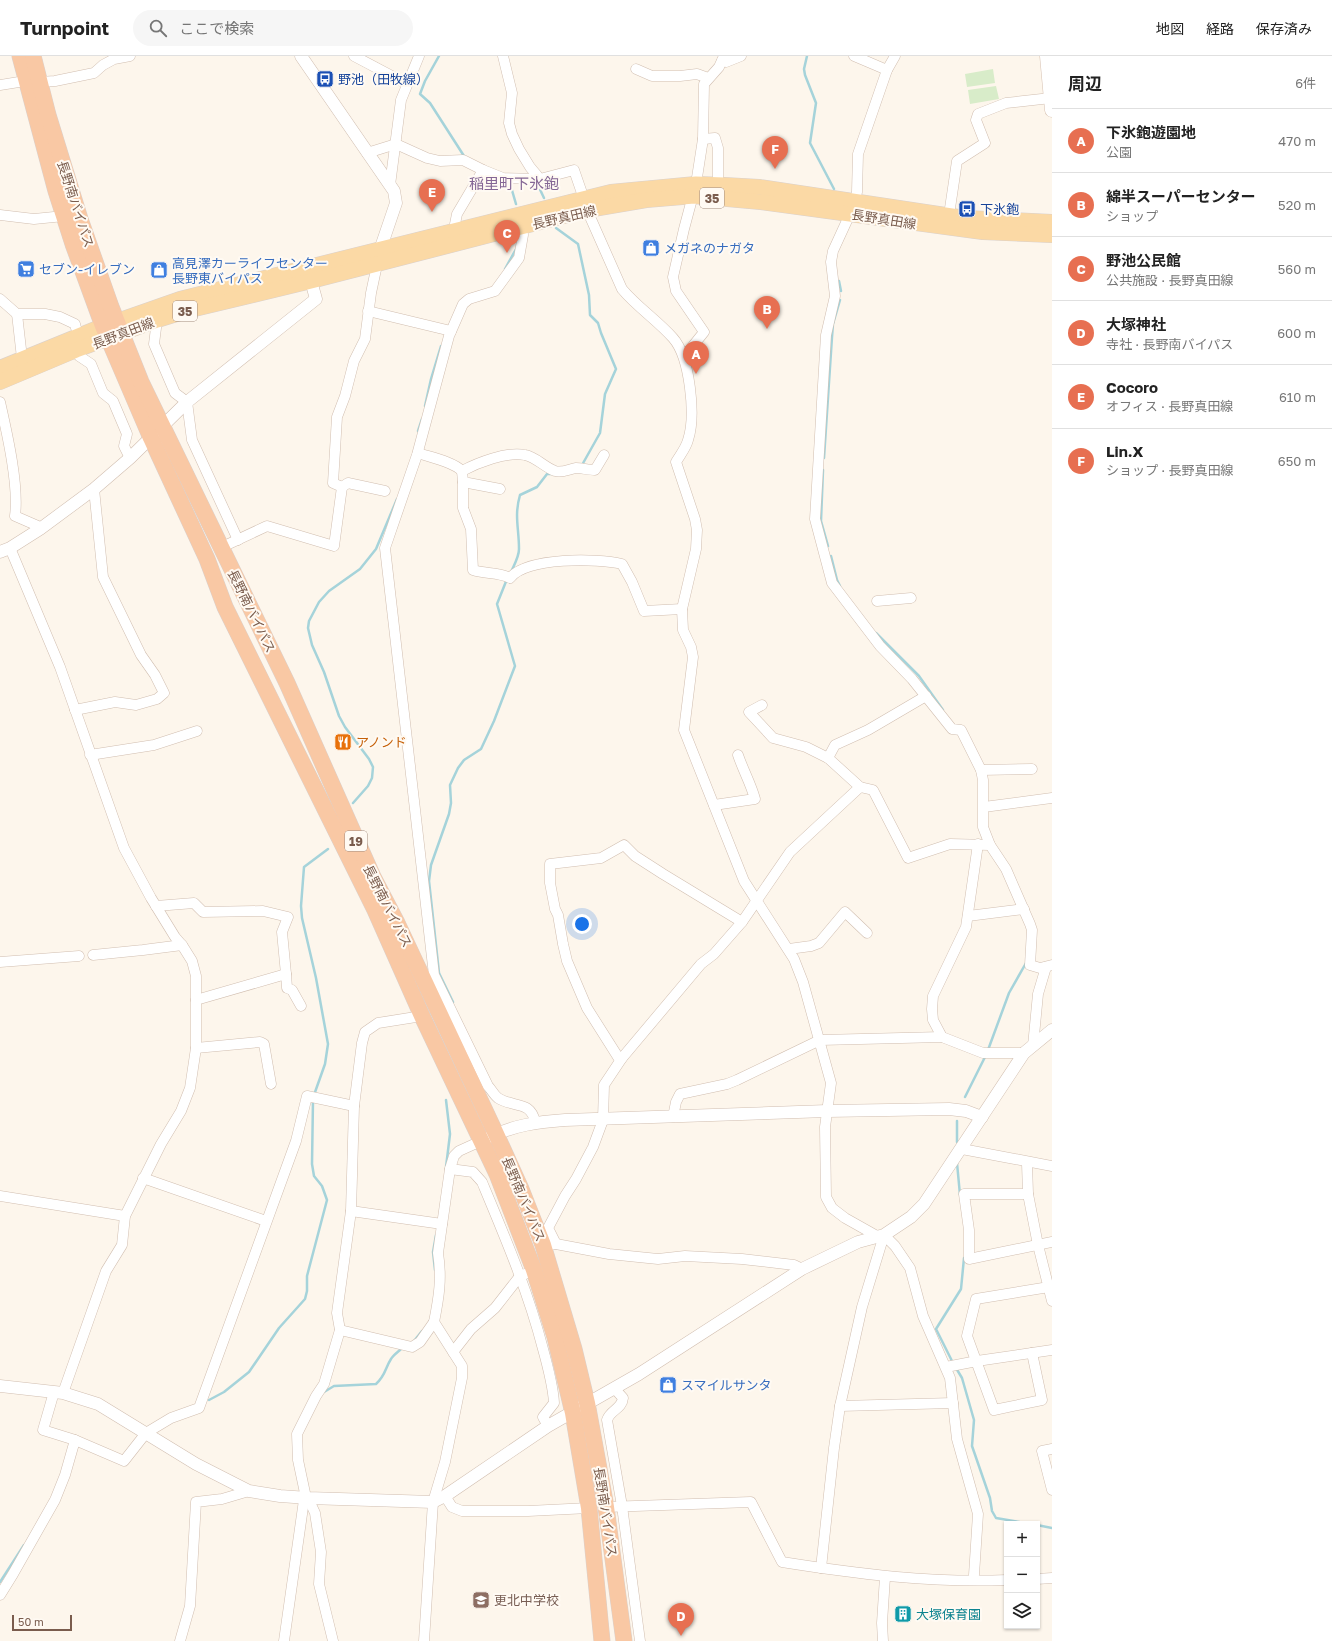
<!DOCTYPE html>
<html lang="ja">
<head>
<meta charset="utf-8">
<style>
  body { margin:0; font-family:"Golos Text","Noto Sans JP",sans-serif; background:#f6f6f6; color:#222 }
  .controls { position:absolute; right:12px; bottom:12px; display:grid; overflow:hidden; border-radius:0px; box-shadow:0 1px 3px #0004 }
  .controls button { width:36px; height:36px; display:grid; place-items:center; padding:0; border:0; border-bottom:1px solid #e0e0e0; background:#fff; color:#222; font:20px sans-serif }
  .scale { position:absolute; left:12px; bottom:10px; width:60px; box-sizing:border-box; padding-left:4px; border:2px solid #7a5c4d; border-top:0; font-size:11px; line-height:14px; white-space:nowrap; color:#7a5c4d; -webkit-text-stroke:3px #fffaf3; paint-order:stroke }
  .you { position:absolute; left:582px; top:868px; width:14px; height:14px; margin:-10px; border:3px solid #fff; border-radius:50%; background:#1a73e8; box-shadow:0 0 0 6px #1a73e833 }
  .badge { display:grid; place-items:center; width:26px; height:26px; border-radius:50%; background:#e76f51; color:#fff; font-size:13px; font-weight:700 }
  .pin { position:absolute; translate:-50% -33px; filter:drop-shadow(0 1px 2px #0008) }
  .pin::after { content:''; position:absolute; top:21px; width:14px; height:12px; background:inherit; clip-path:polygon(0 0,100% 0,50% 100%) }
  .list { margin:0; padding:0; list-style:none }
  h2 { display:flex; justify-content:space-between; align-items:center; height:52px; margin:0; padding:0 16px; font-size:17px }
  h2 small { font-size:13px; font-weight:400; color:#767676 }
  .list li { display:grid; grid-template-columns:26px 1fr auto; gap:12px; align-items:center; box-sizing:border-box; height:64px; padding:0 16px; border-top:1px solid #e0e0e0 }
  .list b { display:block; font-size:15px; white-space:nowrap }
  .list p { margin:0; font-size:13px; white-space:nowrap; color:#767676 }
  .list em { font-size:13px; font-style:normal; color:#767676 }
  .icon { flex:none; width:22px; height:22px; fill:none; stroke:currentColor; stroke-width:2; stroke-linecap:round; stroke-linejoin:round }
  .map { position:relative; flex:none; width:1052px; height:1585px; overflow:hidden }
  header { display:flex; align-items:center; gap:24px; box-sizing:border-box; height:56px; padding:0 20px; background:#fff; border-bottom:1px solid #e0e0e0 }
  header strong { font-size:19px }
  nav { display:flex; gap:22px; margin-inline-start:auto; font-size:14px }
  .search { width:280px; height:36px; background:#f6f6f6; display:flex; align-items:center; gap:10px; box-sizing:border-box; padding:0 14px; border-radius:22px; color:#767676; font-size:15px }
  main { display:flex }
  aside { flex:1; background:#fff }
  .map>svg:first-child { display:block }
  .green { fill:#d8ecc9 }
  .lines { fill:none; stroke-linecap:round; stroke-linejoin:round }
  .stream { stroke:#a5d3da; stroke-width:2.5 }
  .minor-casing { stroke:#d1beb0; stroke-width:11 }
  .tertiary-casing { stroke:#d1beb0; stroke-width:13 }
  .secondary-casing { stroke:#d6c0b0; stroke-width:15 }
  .primary-casing { stroke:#dad1cd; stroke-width:16 }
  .trunk-casing { stroke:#dad1cd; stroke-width:17 }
  .minor { stroke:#fff; stroke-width:10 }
  .tertiary { stroke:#fff; stroke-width:12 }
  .secondary { stroke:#fff; stroke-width:14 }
  .primary { stroke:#fbd9a5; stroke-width:15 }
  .trunk { stroke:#f9c8a4; stroke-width:16 }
  .labels { text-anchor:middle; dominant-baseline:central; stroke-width:4; stroke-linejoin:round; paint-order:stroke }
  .shield { fill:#fffaf3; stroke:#a28b7f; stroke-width:1 }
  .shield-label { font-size:12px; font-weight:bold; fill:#7a5c4d }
  .transit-label { font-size:13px; fill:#164399; stroke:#fffaf3; text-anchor:start }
  .street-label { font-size:13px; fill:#7a5c4d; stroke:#fffaf3 }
  .shop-label { font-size:13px; fill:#366cbe; stroke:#fffaf3; text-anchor:start }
  .food-label { font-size:13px; fill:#c56008; stroke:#fffaf3; text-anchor:start }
  .education-label { font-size:13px; fill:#785e54; stroke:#fffaf3; text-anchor:start }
  .culture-label { font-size:13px; fill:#0d838f; stroke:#fffaf3; text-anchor:start }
  .quarter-label { font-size:15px; fill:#846695; stroke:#fffaf3 }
</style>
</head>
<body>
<header>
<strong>Turnpoint</strong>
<div class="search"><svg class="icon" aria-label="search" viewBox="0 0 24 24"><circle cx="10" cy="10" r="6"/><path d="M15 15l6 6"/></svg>ここで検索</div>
<nav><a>地図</a><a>経路</a><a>保存済み</a></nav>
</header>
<main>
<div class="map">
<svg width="1052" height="1585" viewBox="0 0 1052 1585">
  <rect width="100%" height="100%" fill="#fdf6ec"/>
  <!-- green -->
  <g class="green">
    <path d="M993,13l2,14 -28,4 -2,-13z"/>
    <path d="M996,30l3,13 -29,5 -2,-14z"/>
  </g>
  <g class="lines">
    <!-- stream -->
    <g class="stream">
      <path d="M439,0l-14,25 -5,13 10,9 34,53"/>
      <path d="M807,0l-3,13 1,6 11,28 -6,40 24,46"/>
      <path d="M509,124l7,24"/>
      <path d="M536,125l8,17"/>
      <path d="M556,172l22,16 11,51 1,20 8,8 3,10 15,36 -11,25 -5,39 -18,32"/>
      <path d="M505,213l11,-20"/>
      <path d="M839,225l2,10"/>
      <path d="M425,350l6,-27 10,-33"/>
      <path d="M418,375l4,-12"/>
      <path d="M824,402l8,-121 1,-13 7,-24"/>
      <path d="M823,414l-2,51 7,25"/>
      <path d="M831,500l6,24 3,6"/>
      <path d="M511,516c3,-7 8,-15 8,-23 0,-21 -5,-33 1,-54l17,-8 10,-13h4"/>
      <path d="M876,577l43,43 24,34"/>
      <path d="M353,747l15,-17 4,-8 1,-11 -4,-8 -24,-32 -6,-11 -15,-44 -12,-27 -4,-17 1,-7 10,-19 10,-11 31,-22 16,-20 21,-50"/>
      <path d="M453,946l-14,-29 -10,-92 2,-16 18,-51 2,-11 -1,-18 8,-17 6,-8 17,-11 13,-28 21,-55 -18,-62 10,-25"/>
      <path d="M988,994l21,-57 17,-30"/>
      <path d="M314,1039l11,-31 3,-20 -12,-66 -14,-60 -1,-12 3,-39 24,-18"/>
      <path d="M965,1041l20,-40"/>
      <path d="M957,1086v-21"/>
      <path d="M957,1107l3,32"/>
      <path d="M446,1111l4,-33 -4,-34"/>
      <path d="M435,1214l-2,-18 3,-17"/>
      <path d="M414,1285l8,-10"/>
      <path d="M953,1307l-17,-34 25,-40 3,-31"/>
      <path d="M956,1312l6,10 12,42 -2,26 18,52 2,13 4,7 35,6"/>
      <path d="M324,1336l10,-6 42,-2c10,-9 9,-16 15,-25 2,-4 7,-7 10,-10"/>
      <path d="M209,1344l15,-8 25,-20 30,-44 26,-29 2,-8v-15l20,-76 -5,-14 -8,-10 -2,-12 1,-64"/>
      <path d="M1037,1469l15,3"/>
      <path d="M0,1526l24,-37"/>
    </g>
    <defs>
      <g id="minor">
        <path d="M354,0l53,28"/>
        <path d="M503,0l9,37 -3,30 3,11 7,15 11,18 10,12 34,-9 10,29"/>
        <path d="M854,0l33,14"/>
        <path d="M722,5l4,1 15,-6"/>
        <path d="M636,13l16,7h28l17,-2 11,4"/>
        <path d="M40,26l15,-1 39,-8 9,-8 11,-6 16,-3"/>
        <path d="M0,29l25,-4"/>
        <path d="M703,83l12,-1 3,10v31"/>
        <path d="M367,97l29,-9 31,14 13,3 23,-1 20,10 20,8 37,1"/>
        <path d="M390,129l11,-85 18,-44"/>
        <path d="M854,147l3,-11 1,-38 29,-84 8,-14"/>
        <path d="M587,154l35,79c15,18 35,31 51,49 17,19 23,78 15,102 -2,8 -8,15 -12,22l19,57 2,11 -1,19 -14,60 1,21 8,17 2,10 -9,73 60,151 50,78 9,23 28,101 -6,44 1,70 6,11 13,10 32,18"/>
        <path d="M850,158l-17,37 -2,11 4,34 -9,39 -11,184 17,64 48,63 32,33 40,50 9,1 20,40 2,10v47l7,18 16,24 24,55 2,6 -2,35 10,3 12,-3"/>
        <path d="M0,159l34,4 30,-3"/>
        <path d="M949,159l8,-54 28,-18 -9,-23 2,-6 28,-11 45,-5"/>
        <path d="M522,170l1,9 -4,23 -24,33 -26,8 -6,5 -14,32 -32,119 -32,93 49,427 54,111c3,3 6,9 10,12 15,10 33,2 37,24"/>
        <path d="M458,175l-3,-7 2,-10 26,-44"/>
        <path d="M0,243l17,15h28l15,3 15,7 1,4"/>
        <path d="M368,255l83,20"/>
        <path d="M17,258l5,44"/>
        <path d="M157,264l-3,24 21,49 12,9 5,38 46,100"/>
        <path d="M76,294l3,6 12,8 12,29 10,8 14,33 -3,12 6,12"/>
        <path d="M684,301l20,-25 -28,-41 -3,-14 11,-48 12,-45 7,-45 1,-55 15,-17 5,-11"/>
        <path d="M0,346c7,31 19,83 15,114l23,10 2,3"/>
        <path d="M418,397c12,4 36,9 44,18"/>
        <path d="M463,426v26l8,21 2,41c12,4 26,2 37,8 17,-21 87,-20 112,-14l10,18 12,29 38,-2"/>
        <path d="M342,431l6,-4 37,8"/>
        <path d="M500,433l-37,-7 -1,-11c15,-8 45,-20 63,-16 11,2 19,12 30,16 8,2 14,-2 21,-3 5,0 13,2 19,2l9,-15"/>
        <path d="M10,492l50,119 64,181 27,50 24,39 7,8 10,16 4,15v72l-6,40 -9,23 -20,33 -36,72 -3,29 -16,26 -43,122"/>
        <path d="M220,492l47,-22 67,20 8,-59 -9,-4 4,-66 8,-21 9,-35 11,-22 6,-46 7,-33"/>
        <path d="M877,545l34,-3"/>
        <path d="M762,649l-13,7 24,26 33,9 22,11 32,29 13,3 35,68 42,-14 40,1"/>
        <path d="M75,654l40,-8 21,3 21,-6 7,-6 -9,-18 -14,-20 -38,-78 -9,-88"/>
        <path d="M90,699l64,-10 43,-14"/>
        <path d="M828,702l7,-13 33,-15 58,-34"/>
        <path d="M981,714l51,-1"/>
        <path d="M714,749l41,-6c-4,-15 -12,-29 -17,-44"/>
        <path d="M984,751l68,-9"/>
        <path d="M156,850l38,-3 9,9 60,-1 25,6 -6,15 4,42"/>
        <path d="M968,860l56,-7"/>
        <path d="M789,893l22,-3 8,-3 26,-31 22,21"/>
        <path d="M93,899l50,-5 39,-5"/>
        <path d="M0,906l79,-6"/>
        <path d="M196,944l90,-26 1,14 5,2 9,16"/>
        <path d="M422,960l-44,7 -13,9 -3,11 -8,63 -3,105 91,13"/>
        <path d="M942,981l-9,-17 -1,-11 1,-13 33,-69 12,-83"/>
        <path d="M1033,990l5,-52 8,-27"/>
        <path d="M196,992l64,-6 4,2 7,40"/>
        <path d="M622,1002l-4,-1 -31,-49 -20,-47 -4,-17 -5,-29 -3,-6 -5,-26v-19l51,-6 23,-13 11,11 28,18 79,48"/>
        <path d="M673,1061l3,-15 4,-8 47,-10 10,-4 83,-40 122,-3 41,16h41"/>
        <path d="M962,1093l90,17"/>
        <path d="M1027,1107l1,31 10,51 14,56"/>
        <path d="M450,1113l23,3 9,10c23,55 46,109 61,167 5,18 10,36 11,54l-11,14 5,9"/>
        <path d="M143,1122l123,43"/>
        <path d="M1028,1138h-64l5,36v29l83,-17"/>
        <path d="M0,1140l125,20"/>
        <path d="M556,1188l-8,-16 17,-32 11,-17 17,-32 10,-27 1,-35 18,-27 79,-94 13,-10 28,-32 48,-70 70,-65"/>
        <path d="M549,1189l7,-1 53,10 49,5 27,-3 57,3 52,6 8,4"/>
        <path d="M340,1274l72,17 8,-5 14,-20"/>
        <path d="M453,1296l18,-23 24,-21 25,-32 5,-2"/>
        <path d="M1032,1297l10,47 -48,10 -27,-74 9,-37 73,-12"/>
        <path d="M946,1311l31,-6 75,-11"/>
        <path d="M614,1332l9,10c-1,11 -13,12 -16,22l15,86 18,135"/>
        <path d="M54,1336l-11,38 32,10"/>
        <path d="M840,1350l113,-3"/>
        <path d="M1052,1393l-10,2 10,39"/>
        <path d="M445,1440l7,11 10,4h66l61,-3"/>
        <path d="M308,1442l7,15 6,39 -2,32 14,57"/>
        <path d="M606,1451l145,-5 31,60c75,12 149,21 225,18"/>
        <path d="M821,1512l13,-120 6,-42 22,-99 22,-72 11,11 15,22 13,48 27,62 7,61 21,75 -4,61"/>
        <path d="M1037,1523l15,-1"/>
        <path d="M0,1539l13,-21 42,-74 10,-25 10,-35 49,21 22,-28 25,-15 28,-10 97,-267 11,-45 47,10"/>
        <path d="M180,1585l10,-35 6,-104 26,-3 27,-8"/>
        <path d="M284,1585l21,-148 -7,-33 -1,-26 19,-38 8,-12 16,-54 -3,-17 14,-102"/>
        <path d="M424,1585l9,-139 12,-40 17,-84v-12l-28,-44c5,-25 8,-44 4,-69l12,-84 4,-13 5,-5 22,-10"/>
        <path d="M883,1585l-1,-18 3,-46"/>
      </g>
      <g id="tertiary">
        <path d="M301,0l93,135 2,12 -16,47"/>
        <path d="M0,496l10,-4 30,-19 54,-40 36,-31 57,-56 129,-103 -5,-18"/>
        <path d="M490,1081c24,-12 48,-15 75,-17l262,-9 122,-2 17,2 16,6"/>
        <path d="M0,1330l63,7 35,11 98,60 53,27 31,5 28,2 125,4 12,-6 103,-70 91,-52 163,-105 56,-27 26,-7 27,-18 13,-13 100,-151 28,-23"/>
      </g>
      <path id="secondary" d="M1047,0l5,54"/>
      <g id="primary">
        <path d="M0,312l103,-42 77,-27 431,-107 85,-8 28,1 35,2 206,31 87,4"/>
        <path d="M0,326l76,-32 81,-30 29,-9 125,-30 276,-71 59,-10 48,-4 67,6 222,30 69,3"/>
      </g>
      <g id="trunk">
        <path d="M20,0l36,135 17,53 30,82 48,112 56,121 18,48 150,303 47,106 75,158 37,96 21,67 18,76 16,95 13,133"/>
        <path d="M33,0l15,59 32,104 31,88 30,75 146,301 86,194 24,46 99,211 25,55 22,56 31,104 13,54 19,104 18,134"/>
      </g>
    </defs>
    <!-- minor casing -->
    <use href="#minor" class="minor-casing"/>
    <!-- tertiary casing -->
    <use href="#tertiary" class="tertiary-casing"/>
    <!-- secondary casing -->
    <use href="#secondary" class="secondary-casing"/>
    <!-- primary casing -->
    <use href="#primary" class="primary-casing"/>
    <!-- trunk casing -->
    <use href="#trunk" class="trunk-casing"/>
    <!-- minor -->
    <use href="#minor" class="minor"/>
    <!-- tertiary -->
    <use href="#tertiary" class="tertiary"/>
    <!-- secondary -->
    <use href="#secondary" class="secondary"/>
    <!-- primary -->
    <use href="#primary" class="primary"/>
    <!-- trunk -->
    <use href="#trunk" class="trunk"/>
  </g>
  <!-- icons -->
  <defs>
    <symbol id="bus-square" viewBox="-11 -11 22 22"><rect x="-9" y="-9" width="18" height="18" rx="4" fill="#1a4fb4" stroke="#fffaf3"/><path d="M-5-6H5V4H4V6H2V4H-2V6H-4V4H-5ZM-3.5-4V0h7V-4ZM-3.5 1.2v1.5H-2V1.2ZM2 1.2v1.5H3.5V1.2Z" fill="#fff"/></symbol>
    <symbol id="shop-square" viewBox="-11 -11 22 22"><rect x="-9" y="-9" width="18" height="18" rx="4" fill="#3f7fe0" stroke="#fffaf3"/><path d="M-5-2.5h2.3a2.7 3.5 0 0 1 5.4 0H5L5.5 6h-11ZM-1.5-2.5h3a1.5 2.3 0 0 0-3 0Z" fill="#fff"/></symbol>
    <symbol id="supermarket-square" viewBox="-11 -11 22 22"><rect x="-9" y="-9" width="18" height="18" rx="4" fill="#3f7fe0" stroke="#fffaf3"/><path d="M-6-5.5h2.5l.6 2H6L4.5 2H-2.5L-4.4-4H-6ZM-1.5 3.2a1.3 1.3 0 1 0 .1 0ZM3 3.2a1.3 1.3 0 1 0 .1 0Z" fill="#fff"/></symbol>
    <symbol id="restaurant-square" viewBox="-11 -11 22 22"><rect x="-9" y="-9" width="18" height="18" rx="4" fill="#e8710a" stroke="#fffaf3"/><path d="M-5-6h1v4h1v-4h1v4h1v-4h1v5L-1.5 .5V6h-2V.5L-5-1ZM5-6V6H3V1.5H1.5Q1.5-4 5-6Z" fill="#fff"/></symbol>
    <symbol id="school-square" viewBox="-11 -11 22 22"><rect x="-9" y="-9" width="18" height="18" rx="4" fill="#8d6e63" stroke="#fffaf3"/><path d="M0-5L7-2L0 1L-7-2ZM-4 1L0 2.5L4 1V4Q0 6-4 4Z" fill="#fff"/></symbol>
    <symbol id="building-square" viewBox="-11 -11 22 22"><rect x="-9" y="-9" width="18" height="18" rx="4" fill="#0f9aa8" stroke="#fffaf3"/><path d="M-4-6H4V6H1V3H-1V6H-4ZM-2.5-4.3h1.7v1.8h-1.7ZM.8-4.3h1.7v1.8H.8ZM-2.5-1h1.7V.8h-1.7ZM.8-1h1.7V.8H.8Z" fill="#fff"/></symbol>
  </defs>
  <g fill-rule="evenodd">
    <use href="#bus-square" x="315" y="13" width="20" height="20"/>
    <use href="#bus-square" x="957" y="143" width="20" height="20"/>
    <use href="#shop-square" x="641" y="182" width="20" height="20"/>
    <use href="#supermarket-square" x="16" y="203" width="20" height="20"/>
    <use href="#shop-square" x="149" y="204" width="20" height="20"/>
    <use href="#restaurant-square" x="333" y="676" width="20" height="20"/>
    <use href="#shop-square" x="658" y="1319" width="20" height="20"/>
    <use href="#school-square" x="471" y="1534" width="20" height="20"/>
    <use href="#building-square" x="893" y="1548" width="20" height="20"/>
  </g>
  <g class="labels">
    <!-- shield labels -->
    <g class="shield">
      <rect x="700" y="132" width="24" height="20" rx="3"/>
      <rect x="173" y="245" width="24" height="20" rx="3"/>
      <rect x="345" y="775" width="22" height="20" rx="3"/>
    </g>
    <g class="shield-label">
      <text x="712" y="142">35</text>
      <text x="185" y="255">35</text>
      <text x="356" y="785">19</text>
    </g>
    <!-- transit labels -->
    <g class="transit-label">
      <text x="338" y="23">野池（田牧線）</text>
      <text x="980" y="153">下氷鉋</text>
    </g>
    <!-- street labels -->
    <g class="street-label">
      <text transform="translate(76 148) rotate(72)">長野南バイパス</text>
      <text transform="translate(564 161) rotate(-13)">長野真田線</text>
      <text transform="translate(884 163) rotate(9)">長野真田線</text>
      <text transform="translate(123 277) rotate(-21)">長野真田線</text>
      <text transform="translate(252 555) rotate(64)">長野南バイパス</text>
      <text transform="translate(388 850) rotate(63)">長野南バイパス</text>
      <text transform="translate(524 1143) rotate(67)">長野南バイパス</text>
      <text transform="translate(606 1456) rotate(81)">長野南バイパス</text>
    </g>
    <!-- shop labels -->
    <g class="shop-label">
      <text x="664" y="192">メガネのナガタ</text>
      <text x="172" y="207">高見澤カーライフセンター<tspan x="172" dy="15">長野東バイパス</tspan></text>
      <text x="39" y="213">セブン-イレブン</text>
      <text x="681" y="1329">スマイルサンタ</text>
    </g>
    <!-- food labels -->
    <g class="food-label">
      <text x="356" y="686">アノンド</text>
    </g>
    <!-- education labels -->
    <g class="education-label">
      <text x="494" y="1544">更北中学校</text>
    </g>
    <!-- culture labels -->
    <g class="culture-label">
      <text x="916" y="1558">大塚保育園</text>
    </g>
    <!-- quarter labels -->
    <g class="quarter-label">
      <text x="514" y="127">稲里町下氷鉋</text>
    </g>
  </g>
</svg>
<div class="controls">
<button>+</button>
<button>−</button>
<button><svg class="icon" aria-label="layers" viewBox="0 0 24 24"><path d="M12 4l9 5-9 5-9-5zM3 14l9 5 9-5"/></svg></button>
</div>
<div class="scale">50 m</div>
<div class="you"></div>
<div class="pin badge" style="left:696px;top:318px">A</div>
<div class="pin badge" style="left:767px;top:273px">B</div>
<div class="pin badge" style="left:507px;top:197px">C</div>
<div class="pin badge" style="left:681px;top:1580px">D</div>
<div class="pin badge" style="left:432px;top:156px">E</div>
<div class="pin badge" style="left:775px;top:113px">F</div>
</div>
<aside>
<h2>周辺<small>6件</small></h2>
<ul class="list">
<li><span class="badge">A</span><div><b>下氷鉋遊園地</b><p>公園</p></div><em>470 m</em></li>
<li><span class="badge">B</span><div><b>綿半スーパーセンター</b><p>ショップ</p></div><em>520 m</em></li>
<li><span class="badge">C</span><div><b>野池公民館</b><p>公共施設 · 長野真田線</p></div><em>560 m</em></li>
<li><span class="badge">D</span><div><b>大塚神社</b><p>寺社 · 長野南バイパス</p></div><em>600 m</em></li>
<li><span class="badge">E</span><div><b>Cocoro</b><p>オフィス · 長野真田線</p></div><em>610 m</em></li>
<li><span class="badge">F</span><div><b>Lin.X</b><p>ショップ · 長野真田線</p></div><em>650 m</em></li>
</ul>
</aside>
</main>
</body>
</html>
